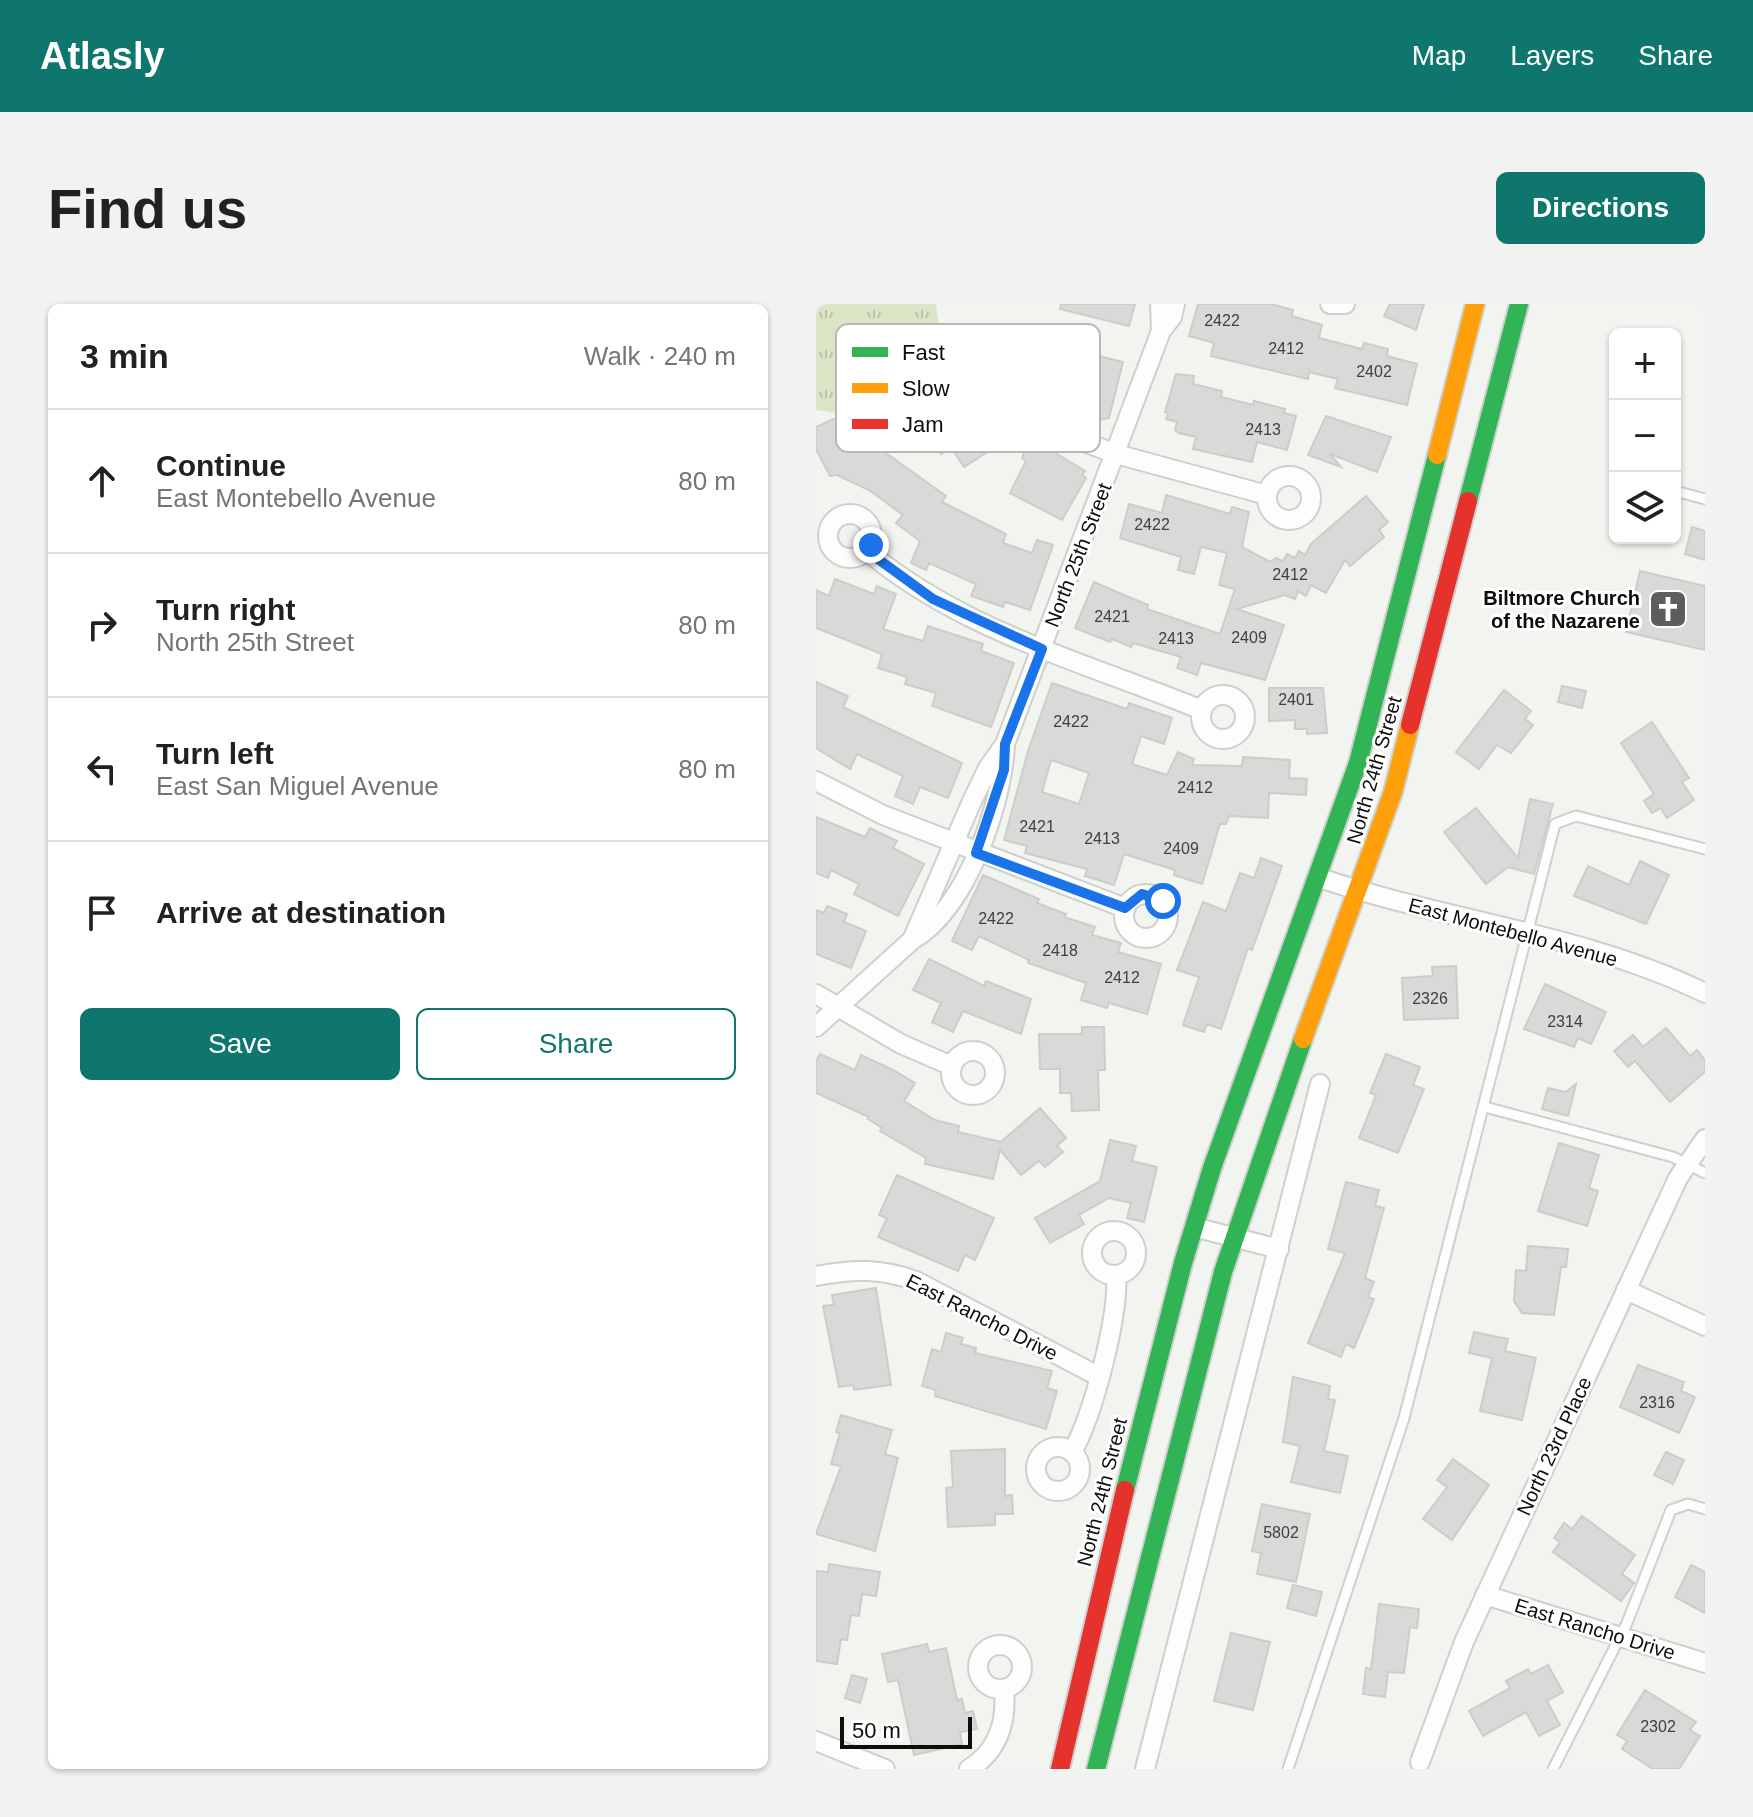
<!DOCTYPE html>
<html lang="en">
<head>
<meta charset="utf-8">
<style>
  body { margin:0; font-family:Arial,sans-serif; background:#f2f2f2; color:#202124 }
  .controls { position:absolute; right:24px; top:24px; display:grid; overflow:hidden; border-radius:12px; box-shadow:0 2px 6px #0004 }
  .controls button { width:72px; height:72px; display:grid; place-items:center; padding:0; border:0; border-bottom:2px solid #e0e0e0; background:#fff; color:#202124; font:40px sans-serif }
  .scale { position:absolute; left:24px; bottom:20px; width:132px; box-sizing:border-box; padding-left:8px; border:4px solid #0d0e0c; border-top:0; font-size:22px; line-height:28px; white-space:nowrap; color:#0d0e0c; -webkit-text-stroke:6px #fff; paint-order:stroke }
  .stop { position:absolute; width:24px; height:24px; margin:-18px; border:6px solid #1a73e8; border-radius:50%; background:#fff }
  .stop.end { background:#1a73e8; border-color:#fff; box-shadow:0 2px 8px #0008 }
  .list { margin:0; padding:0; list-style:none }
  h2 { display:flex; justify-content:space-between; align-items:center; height:104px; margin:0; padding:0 32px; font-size:34px }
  h2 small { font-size:26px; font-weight:400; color:#757577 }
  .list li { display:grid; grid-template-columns:52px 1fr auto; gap:24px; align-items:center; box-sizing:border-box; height:144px; padding:0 32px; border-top:2px solid #e0e0e0 }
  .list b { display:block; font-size:30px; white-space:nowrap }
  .list p { margin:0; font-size:26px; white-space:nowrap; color:#757577 }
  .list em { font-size:26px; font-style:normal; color:#757577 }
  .actions { display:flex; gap:16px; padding:24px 32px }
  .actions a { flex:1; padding:18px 0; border:2px solid #0f766e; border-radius:12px; text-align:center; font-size:28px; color:#0f766e }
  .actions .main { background:#0f766e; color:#fff }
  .icon { flex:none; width:44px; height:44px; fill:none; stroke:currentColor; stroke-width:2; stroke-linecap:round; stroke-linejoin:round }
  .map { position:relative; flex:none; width:889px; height:1465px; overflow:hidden; border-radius:12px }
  header { display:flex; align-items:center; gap:48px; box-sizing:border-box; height:112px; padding:0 40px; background:#0f766e; color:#fff }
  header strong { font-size:38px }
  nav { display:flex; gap:44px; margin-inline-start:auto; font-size:28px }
  .intro { display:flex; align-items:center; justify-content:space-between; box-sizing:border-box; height:192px; padding:0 48px }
  h1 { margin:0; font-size:56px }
  .button { padding:20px 36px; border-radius:12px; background:#0f766e; color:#fff; font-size:28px; font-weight:700 }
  main { display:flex; gap:48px; padding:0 48px }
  aside { flex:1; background:#fff; border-radius:12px; box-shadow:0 2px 6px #0004 }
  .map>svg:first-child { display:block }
  .grass { fill:url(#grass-tufts) }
  .building { fill:#d9dad7; stroke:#cccdca; stroke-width:2; fill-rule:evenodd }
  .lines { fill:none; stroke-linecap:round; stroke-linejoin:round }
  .lane-casing { stroke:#ced0cd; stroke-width:13 }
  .street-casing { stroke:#ced0cd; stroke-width:22 }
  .fast-casing { stroke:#ced0cd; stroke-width:22 }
  .slow-casing { stroke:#ced0cd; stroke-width:22 }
  .jam-casing { stroke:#ced0cd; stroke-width:22 }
  .lane { stroke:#fdfdfd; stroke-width:9 }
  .street { stroke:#fdfdfd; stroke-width:18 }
  .fast { stroke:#30b455; stroke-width:18 }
  .slow { stroke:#ff9f0a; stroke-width:18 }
  .jam { stroke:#e5322d; stroke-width:18 }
  .route { stroke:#1a73e8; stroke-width:10 }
  .labels { text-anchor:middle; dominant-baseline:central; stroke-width:6; stroke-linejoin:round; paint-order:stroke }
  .number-label { font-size:16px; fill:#40413f }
  .street-label { font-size:20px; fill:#0d0e0c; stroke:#fff }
  .poi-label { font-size:20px; font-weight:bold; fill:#0d0e0c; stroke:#fff; text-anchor:end }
  .key { fill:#fff; stroke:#b6b7b6; stroke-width:2 }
  .key-label { font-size:22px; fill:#0d0e0c }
</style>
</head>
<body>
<header>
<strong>Atlasly</strong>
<nav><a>Map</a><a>Layers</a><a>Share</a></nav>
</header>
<div class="intro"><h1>Find us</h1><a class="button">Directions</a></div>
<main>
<aside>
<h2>3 min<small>Walk · 240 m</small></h2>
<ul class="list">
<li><svg class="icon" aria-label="ahead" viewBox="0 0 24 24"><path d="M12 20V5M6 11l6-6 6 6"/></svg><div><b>Continue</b><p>East Montebello Avenue</p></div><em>80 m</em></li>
<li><svg class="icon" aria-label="right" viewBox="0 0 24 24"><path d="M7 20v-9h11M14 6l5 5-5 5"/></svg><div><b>Turn right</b><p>North 25th Street</p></div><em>80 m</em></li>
<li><svg class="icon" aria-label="left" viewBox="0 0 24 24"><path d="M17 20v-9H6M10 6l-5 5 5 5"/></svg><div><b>Turn left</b><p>East San Miguel Avenue</p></div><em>80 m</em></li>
<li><svg class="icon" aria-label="arrive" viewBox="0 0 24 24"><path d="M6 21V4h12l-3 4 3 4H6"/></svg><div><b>Arrive at destination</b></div></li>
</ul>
<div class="actions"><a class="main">Save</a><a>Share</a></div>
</aside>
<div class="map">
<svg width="889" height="1465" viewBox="0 0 889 1465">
  <defs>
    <pattern id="grass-tufts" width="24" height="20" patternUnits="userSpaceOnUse" patternTransform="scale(2)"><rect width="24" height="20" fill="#d9e5c5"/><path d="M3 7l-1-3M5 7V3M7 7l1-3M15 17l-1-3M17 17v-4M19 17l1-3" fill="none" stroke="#b9c3a8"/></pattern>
  </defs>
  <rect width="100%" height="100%" fill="#f2f4f0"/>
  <!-- grass -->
  <path class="grass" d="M0,0h120l3,24 6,14 -9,42 -14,14 -31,16 -31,2 -44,-6z"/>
  <!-- building -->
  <g class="building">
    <path d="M245,0h74l-6,22 -69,-17z"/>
    <path d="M382,0h73l22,6 -1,6 30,9 -3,13 43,11 2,-6 24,6 -1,7 30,8 -10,41 -72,-17 3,-9 -29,-7 -1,7 -97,-23 3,-13 -25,-7z"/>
    <path d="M574,0h34l-8,26 -32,-14z"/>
    <path d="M196,40l4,33 15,-2 2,17 -53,6 20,30 -21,14 7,11 -22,14 -13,-20 -10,7 -20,-31 13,-9 -5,-7 35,-22 -4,-36z"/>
    <path d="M262,47l45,11 -14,56 -10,2 -3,-5 -19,-5 -5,5 -23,-6 15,-53 12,3z"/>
    <path d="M360,70l18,2 -1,8 29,7 -1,6 32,8 1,-4 31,8 -1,4 12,3 -9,34 -30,-8 -5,20 -59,-13 3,-12 -17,-4 -4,-3 2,-8 -11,-3 2,-6 -3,-1z"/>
    <path d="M510,112l65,21 -14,35 -47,-18 11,13 -33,-12z"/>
    <path d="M17,115l7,3 6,12 20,9 6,-13 20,9 -6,14 60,43 -4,6 64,32 -3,9 29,10 5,-13 16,5 -23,65 -25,-8 -2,5 -32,-11 5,-12 -47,-21 -3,7 -15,-7 9,-22 -24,-18 7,-8 -34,-25 -32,-15 -7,1 -14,-27v-22z"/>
    <path d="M212,137l9,5 2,-3 46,28 -3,4 4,3 -24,42 -52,-27 16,-32 -4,-3z"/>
    <path d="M350,191l64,19 2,-7 17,5 -7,35 28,15 6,-4 7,3 4,-7 8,4 4,-7 6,4 6,-11 55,-48 22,26 -9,8 5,7 -34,29 -5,-6 -19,33 -15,-8 -5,11 -8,-5 -3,8 -10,-4 -48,14 47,16 -19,55 -64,-17 -4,12 -20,-7 4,-11 -48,-14 -2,4 -19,-8 -2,3 -35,-14 19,-46 54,23 -1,4 73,25 15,-45 -16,-4 8,-32 -26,-6 -7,27 -16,-4 3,-13 -61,-19 9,-34 33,9z"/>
    <path d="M876,223l13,4v29l-20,-6z"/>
    <path d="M824,267l65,15v64l-79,-18z"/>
    <path d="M19,275l39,15 3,-8 19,8 -13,35 40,12 5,-15 55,18 -2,7 33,12 -23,64 -59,-21 4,-13 -31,-9 2,-7 -29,-9 4,-14 -66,-26v-38l13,6z"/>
    <path d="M0,378l32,14 -5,11 119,56 -14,35 -28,-11 -7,17 -18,-8 8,-20 -46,-22 -7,15 -34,-21z"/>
    <path d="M236,379l75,26 2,-6 43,15 -8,26 -23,-8 -9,28 35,11 11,-23 16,7 -2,6 50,1 1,-9 47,3 -1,18 18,1 -1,16 -37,-2 -1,25 -39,-2 -3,8h-6l-18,60 -28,-9 1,-5 -51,-16 -10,31 -29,-9 2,-7 -62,-16 2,-7 -23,-6 24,-89zM235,456l38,13 -10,31 -37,-12z"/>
    <path d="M746,382l24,5 -4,17 -24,-6z"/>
    <path d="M453,384h54l4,45 -20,1v-5h-12v-9l-26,1z"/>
    <path d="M688,386l27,21 -6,8 8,6 -22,28 -14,-8 -18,24 -23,-17z"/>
    <path d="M836,418l37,56 -7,4 12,18 -27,18 -6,-10 -9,5 -8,-12 10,-7 -33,-51z"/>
    <path d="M714,495l23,5 -19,70 -26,-7 -22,17 -42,-52 32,-24 42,50z"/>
    <path d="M0,513l49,20 5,-9 27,13 -4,7 31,16 -26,52 -44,-22 5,-10 -28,-14 -3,8 -12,-5z"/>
    <path d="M445,554l21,8 -30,84 -4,-2 -27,81 -14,-5 -3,8 -21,-7 16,-48 -22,-7 26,-68 23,9 14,-38 14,5z"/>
    <path d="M824,557l29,14 -23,49 -72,-28 14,-30 41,19z"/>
    <path d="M167,571l56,24 -2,4 29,11 -2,3 31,10 -3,8 29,8 -3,9 43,12 -14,50 -38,-11 -2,5 -26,-8 5,-17 -58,-20 1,-3 -50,-24 -7,14 -20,-9z"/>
    <path d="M11,602l20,8 -3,8 22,9 -15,37 -35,-14v-44l8,3z"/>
    <path d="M113,655l55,27 2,-5 45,18 -10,35 -58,-23 -10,21 -21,-10 9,-19 -28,-13z"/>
    <path d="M640,662l2,52 -54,2 -2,-42 31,-2 -1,-9z"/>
    <path d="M729,680l61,28 -15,32 -13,-6 -4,9 -50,-18z"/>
    <path d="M266,723h22l1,43h-7l1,40 -27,1 -1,-18h-11v-24h-20l-1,-35h43z"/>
    <path d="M850,724l24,28 7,-6 8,10v12l-35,30 -35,-41 -7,6 -14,-16 19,-16 10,12z"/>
    <path d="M4,750l35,16 6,-15 32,15 22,13 -11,18 31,19 24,6 -1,6 43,10 39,-34 26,30 -9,8 6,6 -18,15 -6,-6 -18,14 -21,-25 -7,29 -68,-15 1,-6 -46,-27 2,-3 -14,-9 1,-2 -53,-24v-31z"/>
    <path d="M570,750l34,13 -7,18 11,4 -26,64 -39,-15 17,-43 -6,-2z"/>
    <path d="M760,780l-8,32 -26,-7 6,-21 18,4z"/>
    <path d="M294,836l26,6 -4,15 25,6 -13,55 -17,-4 4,-15 -22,-5 -30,17 5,9 -34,19 -15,-25 65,-37z"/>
    <path d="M743,839l40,12 -10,33 9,3 -11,35 -49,-15z"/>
    <path d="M81,871l97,43 -19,42 -10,-5 -7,16 -80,-34 9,-19 -8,-3z"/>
    <path d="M530,878l33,8 -4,16 9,2 -19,70 9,4 -6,15 6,2 -20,49 -8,-4 -5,13 -33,-14 37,-90 -17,-4z"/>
    <path d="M712,942l40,3 -2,18h-5l-7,48 -32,-2 -8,-12 2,-31 10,1z"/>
    <path d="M60,984l15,97 -37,5 -1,-5 -14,2 -16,-81 11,-1 -2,-10z"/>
    <path d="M658,1028l34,7 -3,12 31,7 -14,62 -42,-9 12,-53 -23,-5z"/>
    <path d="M130,1029l17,5 -2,6 15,4 -1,5 77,18 -5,17 10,3 -11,38 -111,-33 1,-6 -14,-4 10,-37 9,3z"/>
    <path d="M822,1061l46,17 -3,9 14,6 -16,36 -59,-26z"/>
    <path d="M477,1073l37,9 -2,13 7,1 -11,51 24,5 -8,37 -49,-11 9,-36 -17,-4z"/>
    <path d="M25,1111l51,15 -7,24 13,4 -23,93 -59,-17 25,-68 -10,-2 9,-31 -4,-1z"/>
    <path d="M189,1145v47l7,-1 1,19h-18v11l-47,2 -2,-39 7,-1 -2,-36z"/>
    <path d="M850,1148l18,8 -11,24 -19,-9z"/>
    <path d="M637,1155l36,26 -37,55 -29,-21 24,-32 -10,-7z"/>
    <path d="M446,1200l48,10 -14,68 -39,-8 4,-21 -9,-2z"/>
    <path d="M766,1212l53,39 -13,19 12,9 -13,18 -68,-49 7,-10 -6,-4 10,-15 8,6z"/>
    <path d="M13,1260l51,8 -4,24 -14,-2 -3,22 -8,-1 -4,25 -6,-1 -4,25 -21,-3v-90l12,1z"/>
    <path d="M875,1261l14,7v41l-30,-16z"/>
    <path d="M477,1281l29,7 -6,24 -29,-8z"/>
    <path d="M563,1300l40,5 -2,19 -7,-1 -6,46 -16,-1 -3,25 -22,-3 3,-26 5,1z"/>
    <path d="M415,1329l39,9 -17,68 -39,-9z"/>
    <path d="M111,1340l2,8 17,-4 11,52 5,-1 3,14 8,-2 4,18 -17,3 2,12 -48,11 -16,-75 -10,2 -6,-28z"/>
    <path d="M732,1361l15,27 -16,9 13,24 -21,11 -13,-24 -43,24 -14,-25 41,-23 -4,-7 22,-12 3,5z"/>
    <path d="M36,1371l15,4 -7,24 -15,-5z"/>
    <path d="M829,1386l51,32 -6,8 10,6 -21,33h-26l-31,-20 5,-8 -10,-6z"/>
  </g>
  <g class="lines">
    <defs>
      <g id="lane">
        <path d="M859,187l30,8"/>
        <path d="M669,803l188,50 32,16"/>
        <path d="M472,1465l116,-351 151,-594 21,-8 129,33"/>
        <path d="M737,1465l74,-146 44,-113 17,-6 17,5"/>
      </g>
      <g id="street">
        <path d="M344,0l1,27"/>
        <path d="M514,0h15"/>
        <path d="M203,113l97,37 151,41"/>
        <circle cx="473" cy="194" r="22"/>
        <circle cx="34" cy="232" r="22"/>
        <path d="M51,247c97,81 220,112 335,159"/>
        <circle cx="407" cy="413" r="22"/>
        <path d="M0,477l67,34 242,93"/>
        <path d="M504,574c126,43 265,56 385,115"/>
        <circle cx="330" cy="612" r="22"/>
        <path d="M96,636l60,-139 16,-33 17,-24 156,-413 11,-14 3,-13"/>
        <path d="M0,690l85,50 51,22"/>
        <path d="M0,723l96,-87c54,-30 91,-137 93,-196"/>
        <circle cx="157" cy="769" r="22"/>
        <path d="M378,923l85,22"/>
        <circle cx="298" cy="949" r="22"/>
        <path d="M0,972c37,-7 65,-8 100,5l182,95"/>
        <path d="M810,986l79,36"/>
        <circle cx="242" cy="1165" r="22"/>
        <path d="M256,1148c21,-36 47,-136 44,-177"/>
        <path d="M669,1291l220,68"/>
        <circle cx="184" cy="1363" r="22"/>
        <path d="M0,1437l69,28"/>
        <path d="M604,1458l44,-120 214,-464 27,-39"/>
        <path d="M153,1465c29,-18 38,-47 35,-80"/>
        <path d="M329,1465l175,-685"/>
      </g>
      <g id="fast">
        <path d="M652,197l51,-197"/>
        <path d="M309,1186l58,-227 29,-95 146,-405 79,-308"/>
        <path d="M280,1465l127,-497 80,-233"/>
      </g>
      <g id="slow">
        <path d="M621,151l38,-151"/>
        <path d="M487,735l90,-247 17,-67"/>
      </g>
      <g id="jam">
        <path d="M594,421l58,-224"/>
        <path d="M244,1465l65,-279"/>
      </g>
    </defs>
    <!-- lane casing -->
    <use href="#lane" class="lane-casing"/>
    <!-- street casing -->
    <use href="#street" class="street-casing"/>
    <!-- fast casing -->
    <use href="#fast" class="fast-casing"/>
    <!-- slow casing -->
    <use href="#slow" class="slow-casing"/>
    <!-- jam casing -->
    <use href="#jam" class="jam-casing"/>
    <!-- lane -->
    <use href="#lane" class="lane"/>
    <!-- street -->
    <use href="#street" class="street"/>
    <!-- fast -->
    <use href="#fast" class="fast"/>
    <!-- slow -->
    <use href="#slow" class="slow"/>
    <!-- jam -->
    <use href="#jam" class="jam"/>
  </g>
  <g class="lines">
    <!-- route -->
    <path class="route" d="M55,241l-4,6 66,48 109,50 -37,95 -1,26 -28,83 149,55 17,-14 21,7"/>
  </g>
  <!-- icons -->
  <defs>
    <symbol id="church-square" viewBox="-11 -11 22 22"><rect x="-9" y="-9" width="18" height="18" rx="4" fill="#5d5e5c" stroke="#fff"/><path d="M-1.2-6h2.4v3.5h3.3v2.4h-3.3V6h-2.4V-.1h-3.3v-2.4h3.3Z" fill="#fff"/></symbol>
  </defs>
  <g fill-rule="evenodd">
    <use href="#church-square" x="830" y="283" width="44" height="44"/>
  </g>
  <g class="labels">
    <!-- number labels -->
    <g class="number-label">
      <text x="406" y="16">2422</text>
      <text x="470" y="44">2412</text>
      <text x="558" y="67">2402</text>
      <text x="447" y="125">2413</text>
      <text x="336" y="220">2422</text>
      <text x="474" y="270">2412</text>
      <text x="296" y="312">2421</text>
      <text x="433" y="333">2409</text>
      <text x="360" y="334">2413</text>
      <text x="480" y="395">2401</text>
      <text x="255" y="417">2422</text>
      <text x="379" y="483">2412</text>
      <text x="221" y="522">2421</text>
      <text x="286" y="534">2413</text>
      <text x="365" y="544">2409</text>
      <text x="180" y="614">2422</text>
      <text x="244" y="646">2418</text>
      <text x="306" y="673">2412</text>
      <text x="614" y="694">2326</text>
      <text x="749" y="717">2314</text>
      <text x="841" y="1098">2316</text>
      <text x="465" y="1228">5802</text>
      <text x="842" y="1422">2302</text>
    </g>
    <!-- street labels -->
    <g class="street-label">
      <text transform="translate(262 251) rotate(-69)">North 25th Street</text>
      <text transform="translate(558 466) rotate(-74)">North 24th Street</text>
      <text transform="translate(697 628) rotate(15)">East Montebello Avenue</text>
      <text transform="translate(166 1013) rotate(27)">East Rancho Drive</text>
      <text transform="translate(738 1142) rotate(-65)">North 23rd Place</text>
      <text transform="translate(286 1188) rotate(-76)">North 24th Street</text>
      <text transform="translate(779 1325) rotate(17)">East Rancho Drive</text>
    </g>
    <!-- poi labels -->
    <g class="poi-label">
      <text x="824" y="294">Biltmore Church<tspan x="824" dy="23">of the Nazarene</tspan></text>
    </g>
  </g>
  <!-- legend -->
  <rect x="20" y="20" width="264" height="128" rx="12" class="key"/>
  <rect x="36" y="43" width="36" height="10" fill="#30b455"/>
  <rect x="36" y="79" width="36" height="10" fill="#ff9f0a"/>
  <rect x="36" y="115" width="36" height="10" fill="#e5322d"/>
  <g class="key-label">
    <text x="86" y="56">Fast</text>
    <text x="86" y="92">Slow</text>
    <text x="86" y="128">Jam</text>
  </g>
</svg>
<div class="controls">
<button>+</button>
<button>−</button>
<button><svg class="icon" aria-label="layers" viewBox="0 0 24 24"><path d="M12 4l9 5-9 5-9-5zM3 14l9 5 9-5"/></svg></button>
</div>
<div class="scale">50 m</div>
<div class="stop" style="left:347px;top:597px"></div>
<div class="stop end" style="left:55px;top:241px"></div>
</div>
</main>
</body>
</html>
